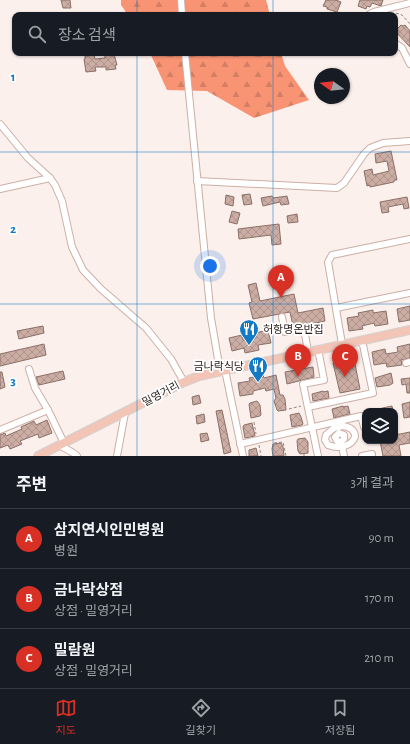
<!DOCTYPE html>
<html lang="ko">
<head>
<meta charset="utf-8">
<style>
  body { margin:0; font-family:"Alegreya Sans","Noto Sans KR",sans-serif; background:#242831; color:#f1f3f6 }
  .controls { position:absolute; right:12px; bottom:12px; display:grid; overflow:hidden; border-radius:8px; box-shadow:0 1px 3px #0004 }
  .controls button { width:36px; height:36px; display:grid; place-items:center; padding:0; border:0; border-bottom:1px solid #363941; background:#171b24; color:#f1f3f6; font:20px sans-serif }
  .compass { position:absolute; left:314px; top:68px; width:36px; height:36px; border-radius:50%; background:#171b24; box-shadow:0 1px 3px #0004; rotate:285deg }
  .you { position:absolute; left:210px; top:266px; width:14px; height:14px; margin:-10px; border:3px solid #fff; border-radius:50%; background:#1a73e8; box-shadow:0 0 0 6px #1a73e833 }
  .badge { display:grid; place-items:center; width:26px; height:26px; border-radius:50%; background:#d93025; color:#fff; font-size:13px; font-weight:700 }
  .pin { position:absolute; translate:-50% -33px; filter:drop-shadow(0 1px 2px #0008) }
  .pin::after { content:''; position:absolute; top:21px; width:14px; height:12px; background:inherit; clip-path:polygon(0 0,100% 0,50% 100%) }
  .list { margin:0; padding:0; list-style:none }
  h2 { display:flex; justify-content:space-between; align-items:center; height:52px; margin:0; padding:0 16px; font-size:17px }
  h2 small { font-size:13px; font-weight:400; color:#9ea1a6 }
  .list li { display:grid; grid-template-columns:26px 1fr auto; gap:12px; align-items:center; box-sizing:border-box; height:60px; padding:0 16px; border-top:1px solid #363941 }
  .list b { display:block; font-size:15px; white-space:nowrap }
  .list p { margin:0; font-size:13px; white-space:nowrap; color:#9ea1a6 }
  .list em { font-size:13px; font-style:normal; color:#9ea1a6 }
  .icon { flex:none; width:22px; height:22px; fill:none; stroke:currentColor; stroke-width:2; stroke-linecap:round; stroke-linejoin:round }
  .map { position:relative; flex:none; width:410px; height:456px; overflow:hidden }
  .search { position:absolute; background:#171b24; box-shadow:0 1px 3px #0004; left:12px; right:12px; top:12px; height:44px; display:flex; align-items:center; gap:10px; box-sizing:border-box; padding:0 14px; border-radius:8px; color:#9ea1a6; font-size:15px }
  .sheet { height:232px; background:#171b24 }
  nav { display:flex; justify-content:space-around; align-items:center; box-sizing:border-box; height:56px; border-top:1px solid #363941; background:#171b24; font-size:11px; color:#9ea1a6 }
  nav a { display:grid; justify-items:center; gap:2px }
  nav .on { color:#d93025 }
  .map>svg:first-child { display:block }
  .forest { fill:url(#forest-firs) }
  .building { fill:url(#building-cross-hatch); stroke:#8b7068 }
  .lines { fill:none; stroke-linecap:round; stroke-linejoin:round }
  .minor-casing { stroke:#cdafa6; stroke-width:8 }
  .major-casing { stroke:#d4d1d1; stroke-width:10 }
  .path { stroke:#908581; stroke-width:1; stroke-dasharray:3 2; stroke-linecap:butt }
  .minor { stroke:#fff; stroke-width:6 }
  .major { stroke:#f2c5b7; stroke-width:8 }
  .grid { fill:none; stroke:#1379c4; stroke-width:1; stroke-opacity:0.55 }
  .labels { text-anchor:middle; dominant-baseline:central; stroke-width:3.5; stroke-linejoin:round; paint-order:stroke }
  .poi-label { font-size:11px; fill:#261b18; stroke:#fff; text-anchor:start }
  .street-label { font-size:11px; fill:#261b18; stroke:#fff }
  .grid-label { font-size:13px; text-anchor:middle; font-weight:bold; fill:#1379c4; stroke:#fff; stroke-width:3.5; stroke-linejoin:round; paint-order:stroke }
</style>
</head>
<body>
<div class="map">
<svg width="410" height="456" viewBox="0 0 410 456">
  <defs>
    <pattern id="forest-firs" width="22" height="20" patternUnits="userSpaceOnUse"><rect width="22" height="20" fill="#f89374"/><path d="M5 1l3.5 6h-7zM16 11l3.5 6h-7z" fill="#d47e64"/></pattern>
    <pattern id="building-cross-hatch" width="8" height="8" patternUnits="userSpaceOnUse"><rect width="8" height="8" fill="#cbada4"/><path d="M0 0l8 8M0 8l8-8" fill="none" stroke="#ae948c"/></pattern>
  </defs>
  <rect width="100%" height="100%" fill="#fcf0ec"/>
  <!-- forest -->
  <g class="forest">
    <path d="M121,0h145l4,15h-142l-7,-10z"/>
    <path d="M150,53h131l4,13 24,34 -55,18 -47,-27 -40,-1z"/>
  </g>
  <!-- building -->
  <g class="building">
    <path d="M61,0h9l1,8h-8z"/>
    <path d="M326,0h10l5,2 -4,10 -10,-3v-2l-4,-1z"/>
    <path d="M360,0h23l-2,6 -9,-3 -2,4 -3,-1 -1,3 -8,-3z"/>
    <path d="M401,25l2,1 2,-1 5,6v16l-15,-16z"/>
    <path d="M105,54h9l3,11h-2l1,4 -10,1v-3h-11l1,4 -10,1 -2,-13h1v-3l9,-1 1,4 10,-1z"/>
    <path d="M391,151l6,29h-3v2l-24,5v-2l-3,1 -3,-15 8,-2 1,6 16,-4 -2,-10 -11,2 -1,-9z"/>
    <path d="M250,194l2,10 -8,1 -2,-10z"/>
    <path d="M226,195l8,2 -1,9 -8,-2z"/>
    <path d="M272,196l1,2 14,-2 2,8 -8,1 -1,-3 -17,4 -2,-8z"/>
    <path d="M407,197l2,11 -5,1 -1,-5 -15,3 1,5 -7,1 -2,-11z"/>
    <path d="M232,211l8,2 -3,11 -8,-2z"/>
    <path d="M297,214l1,8 -10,1 -1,-7z"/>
    <path d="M279,224l2,20 -9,1 -1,-10 -32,4 -1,-10z"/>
    <path d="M256,283l4,18 34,-7 4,19 25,-5 2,13 -18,4 -4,-1 -10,2 -3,-14 -37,7 -4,-16 3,-1 -4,-17z"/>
    <path d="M410,306v14l-11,2 -2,-13z"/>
    <path d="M373,310v3l13,-2 2,13 -13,2 -1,-3 -12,3 1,3 -14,2 -2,-13 12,-2 -1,-3z"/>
    <path d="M43,326l1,7 -25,6 -2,-8z"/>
    <path d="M268,330l3,13 -13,2 1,5 -14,3 -1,-5 -12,3 -3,-13 13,-3 1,5 13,-2 -1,-5z"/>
    <path d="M44,344l2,11 -46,11v-12z"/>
    <path d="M410,344v14l-9,2 1,5 -15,2 -1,-4 -12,2 -2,-13 13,-3 1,5 12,-2 -1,-5z"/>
    <path d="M343,356l3,1 3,3 5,-1 6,30 -20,4 -7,-30 5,-1 2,-4z"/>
    <path d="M313,367l1,10 -27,7 -2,-12z"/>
    <path d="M63,371l2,8 -26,6 -3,-8z"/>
    <path d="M0,372h2l3,15 -5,2z"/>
    <path d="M391,373l2,10 -3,2 -13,2 -2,-9z"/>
    <path d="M263,375l1,3 12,-3 4,20h3l2,4 1,11 -8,1 -1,-1 -3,-9 2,-3 -2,-9 -8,2 -1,-3 -12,3v3l-13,2 -2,-13 12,-2 -1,-3z"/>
    <path d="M410,378v15h-3l-1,-9 -4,1 -1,-6z"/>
    <path d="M323,391v1l5,-1 1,7 -16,3 -1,-7z"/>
    <path d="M199,395l2,8 -8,2 -1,-8z"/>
    <path d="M257,401l3,4 1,10 -1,1 -9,2 -2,-14 1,-1z"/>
    <path d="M410,402v15l-6,1 -2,-14z"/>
    <path d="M343,406v1l5,-1 2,8 -16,4 -2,-9z"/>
    <path d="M392,406l1,5h-15v-2z"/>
    <path d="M222,410l9,42 -7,2 -8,-43z"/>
    <path d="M299,413l2,4 2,7 -1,1 -10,2 -2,-12z"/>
    <path d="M204,414l1,8 -8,2 -1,-8z"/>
    <path d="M47,420l5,13 -13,5 -1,-4 -18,7 2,3 -12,5 -2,-4 -8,3v-13l5,-2 1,3 16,-7 -1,-2 13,-6 2,4z"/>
    <path d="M252,423l3,13 -10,2 -2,-11 1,-2z"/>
    <path d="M410,432v11l-11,2 2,11h-18l-3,-15h15v-6z"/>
    <path d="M207,433l2,7 -8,2 -1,-8z"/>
    <path d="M305,438l3,4v11l-8,1 -2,-3 -1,-10 1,-2z"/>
    <path d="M281,443l2,4 1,9h-11l-1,-7 1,-5z"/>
    <path d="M256,448l2,8h-9v-6z"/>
  </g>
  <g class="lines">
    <defs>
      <g id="minor">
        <path d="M181,0l1,15"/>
        <path d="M368,15l6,-3 36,-9"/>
        <path d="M395,43l7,5 8,16"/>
        <path d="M185,53l26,265 7,41 2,6 5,5 18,86"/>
        <path d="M0,124l28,34 22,20 5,7 7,16 10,46 11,23 18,19 45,39 25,31 13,23"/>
        <path d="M197,181l140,7 7,-5 20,-29 6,-6 13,-5 27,-2"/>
        <path d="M0,189l50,-11"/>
        <path d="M336,308l74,-15"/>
        <path d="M282,317l3,15 19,-4 4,24"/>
        <path d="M342,344l-14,-82 4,-7 78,-16"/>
        <path d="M318,349l6,31 -21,4 15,72"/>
        <path d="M406,363l4,-1"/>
        <path d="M29,369l6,19 13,22 16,33"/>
        <path d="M308,407l65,-14 -11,-53"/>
        <path d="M343,426c6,1 12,3 12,11 -4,10 -17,12 -27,8l-3,-5 1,-5 8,-7z"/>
        <path d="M0,430l48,-20"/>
        <path d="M341,442l3,-3v-4l-5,-2 -4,4 2,4 4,1 3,14"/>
        <path d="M240,444l121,-28 3,11"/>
        <path d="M59,445c6,4 13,6 18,11"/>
        <path d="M117,456l8,-43"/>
        <path d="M362,456l10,-2"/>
      </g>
      <path id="major" d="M38,456l146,-74 15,-6 211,-46"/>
    </defs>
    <!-- minor casing -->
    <use href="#minor" class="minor-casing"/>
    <!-- major casing -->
    <use href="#major" class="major-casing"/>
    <!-- path -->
    <g class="path">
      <path d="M396,13l6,2 8,9"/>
      <path d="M289,409l12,-3"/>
      <path d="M254,422l2,12"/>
      <path d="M274,443l9,-1 3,14"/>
      <path d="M259,445l2,11"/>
      <path d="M304,454v2"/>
    </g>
    <!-- minor -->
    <use href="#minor" class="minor"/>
    <!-- major -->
    <use href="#major" class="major"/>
  </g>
  <!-- grid -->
  <path class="grid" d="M137,0v15M273,0v15M137,53v403M273,53v403M0,152h410M0,304h410"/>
  <!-- icons -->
  <defs>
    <symbol id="restaurant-pin" viewBox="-11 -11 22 30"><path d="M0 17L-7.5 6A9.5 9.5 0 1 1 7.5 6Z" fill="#1379c4" stroke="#fff"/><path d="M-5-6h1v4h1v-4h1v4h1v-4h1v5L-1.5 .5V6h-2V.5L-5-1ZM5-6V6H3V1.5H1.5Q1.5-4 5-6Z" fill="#fff"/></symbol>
  </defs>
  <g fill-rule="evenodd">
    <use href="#restaurant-pin" x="238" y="318" width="22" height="30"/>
    <use href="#restaurant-pin" x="247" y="355" width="22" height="30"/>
  </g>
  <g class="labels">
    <!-- poi labels -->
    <g class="poi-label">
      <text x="263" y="329">허항명온반집</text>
      <text x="244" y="366" text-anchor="end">금나락식당</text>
    </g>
    <!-- street labels -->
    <g class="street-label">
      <text transform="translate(161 394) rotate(-28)">밀영거리</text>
    </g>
  </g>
  <g class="grid-label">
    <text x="13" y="81">1</text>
    <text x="13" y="233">2</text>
    <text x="13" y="385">3</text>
  </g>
</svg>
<div class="controls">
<button><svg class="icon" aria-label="layers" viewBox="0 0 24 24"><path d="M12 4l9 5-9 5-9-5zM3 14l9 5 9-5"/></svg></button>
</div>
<svg class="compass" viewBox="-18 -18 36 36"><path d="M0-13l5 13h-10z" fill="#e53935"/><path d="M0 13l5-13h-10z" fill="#9ea1a6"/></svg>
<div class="you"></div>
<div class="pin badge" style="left:281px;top:298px">A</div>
<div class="pin badge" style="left:298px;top:377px">B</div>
<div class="pin badge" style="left:345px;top:377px">C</div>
<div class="search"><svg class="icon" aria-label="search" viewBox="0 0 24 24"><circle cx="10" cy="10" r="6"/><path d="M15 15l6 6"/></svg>장소 검색</div>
</div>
<section class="sheet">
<h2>주변<small>3개 결과</small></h2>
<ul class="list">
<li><span class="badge">A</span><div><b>삼지연시인민병원</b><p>병원</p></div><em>90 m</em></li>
<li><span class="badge">B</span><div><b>금나락상점</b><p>상점 · 밀영거리</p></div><em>170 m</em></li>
<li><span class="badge">C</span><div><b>밀람원</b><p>상점 · 밀영거리</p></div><em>210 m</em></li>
</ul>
</section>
<nav>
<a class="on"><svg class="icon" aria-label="map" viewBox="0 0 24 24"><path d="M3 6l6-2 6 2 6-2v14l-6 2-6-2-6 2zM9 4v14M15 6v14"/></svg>지도</a>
<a><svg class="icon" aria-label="directions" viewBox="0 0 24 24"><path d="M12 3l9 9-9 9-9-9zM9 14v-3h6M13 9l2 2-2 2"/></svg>길찾기</a>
<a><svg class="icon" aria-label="saved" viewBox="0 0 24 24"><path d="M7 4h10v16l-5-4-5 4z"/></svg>저장됨</a>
</nav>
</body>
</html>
